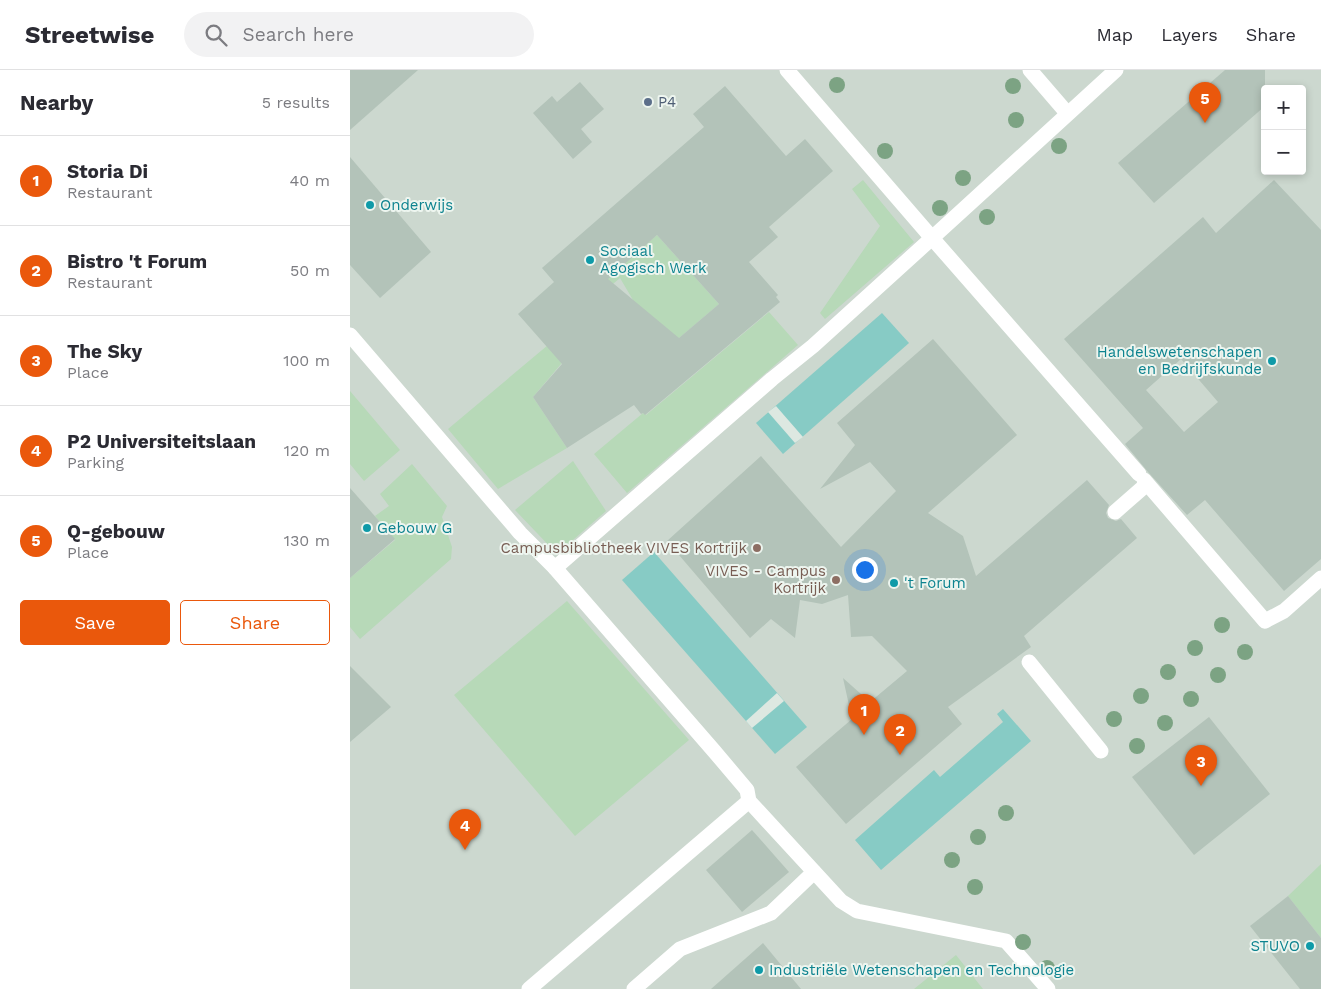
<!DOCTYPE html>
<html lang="en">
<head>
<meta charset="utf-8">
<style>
  body { margin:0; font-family:"Work Sans",sans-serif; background:#f2f2f3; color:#2b2b33 }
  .controls { position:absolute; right:15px; top:15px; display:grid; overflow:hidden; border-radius:5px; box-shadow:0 2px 8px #0003 }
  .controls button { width:45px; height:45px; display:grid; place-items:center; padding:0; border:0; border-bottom:1px solid #e1e1e2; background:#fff; color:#2b2b33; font:25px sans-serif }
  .you { position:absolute; left:514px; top:499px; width:18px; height:18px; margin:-12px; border:4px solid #fff; border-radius:50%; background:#1a73e8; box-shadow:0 0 0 8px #1a73e833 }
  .badge { display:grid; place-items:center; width:32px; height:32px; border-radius:50%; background:#ea580c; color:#fff; font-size:16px; font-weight:700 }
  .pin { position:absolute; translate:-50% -41px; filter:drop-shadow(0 1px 2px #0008) }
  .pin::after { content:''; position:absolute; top:26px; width:18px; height:15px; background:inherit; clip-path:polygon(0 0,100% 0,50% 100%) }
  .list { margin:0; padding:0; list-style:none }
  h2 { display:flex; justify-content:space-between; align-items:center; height:65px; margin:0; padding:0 20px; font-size:21px }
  h2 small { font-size:16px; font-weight:400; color:#7c7c81 }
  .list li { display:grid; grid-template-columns:32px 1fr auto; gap:15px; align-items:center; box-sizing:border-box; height:90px; padding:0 20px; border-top:1px solid #e1e1e2 }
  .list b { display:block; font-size:19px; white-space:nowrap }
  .list p { margin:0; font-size:16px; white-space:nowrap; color:#7c7c81 }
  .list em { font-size:16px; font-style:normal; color:#7c7c81 }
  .actions { display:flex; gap:10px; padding:15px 20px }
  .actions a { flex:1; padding:11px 0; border:1px solid #ea580c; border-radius:5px; text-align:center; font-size:18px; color:#ea580c }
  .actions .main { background:#ea580c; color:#fff }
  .icon { flex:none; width:28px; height:28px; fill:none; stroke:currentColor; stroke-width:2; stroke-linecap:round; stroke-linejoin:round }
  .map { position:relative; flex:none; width:971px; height:919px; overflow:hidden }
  header { display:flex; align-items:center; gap:30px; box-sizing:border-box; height:70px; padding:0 25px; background:#fff; border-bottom:1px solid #e1e1e2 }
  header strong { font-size:24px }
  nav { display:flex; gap:28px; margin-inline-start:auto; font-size:18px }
  .search { width:350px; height:45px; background:#f2f2f3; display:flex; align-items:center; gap:12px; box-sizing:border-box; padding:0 18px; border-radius:28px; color:#7c7c81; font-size:19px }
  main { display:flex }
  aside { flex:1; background:#fff }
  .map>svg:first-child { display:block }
  .built { fill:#ccd8cf; fill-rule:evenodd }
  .green { fill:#b7d9b8 }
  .water { fill:#87cbc5 }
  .pier { fill:#dde8e1 }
  .building { fill:#b3c3b9; fill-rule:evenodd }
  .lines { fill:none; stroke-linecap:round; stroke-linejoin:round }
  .minor { stroke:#fff; stroke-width:15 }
  .tree { fill:#7ca383 }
  .service-dot { fill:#5c6f8a; stroke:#edf5ef; stroke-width:2 }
  .culture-dot { fill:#0f9aa8; stroke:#edf5ef; stroke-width:2 }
  .education-dot { fill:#8d6e63; stroke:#edf5ef; stroke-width:2 }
  .labels { text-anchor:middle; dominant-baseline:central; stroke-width:4; stroke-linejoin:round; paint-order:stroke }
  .service-label { font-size:15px; fill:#4e5e75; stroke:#edf5ef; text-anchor:start }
  .culture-label { font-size:15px; fill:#0d838f; stroke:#edf5ef; text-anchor:start }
  .education-label { font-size:15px; fill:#785e54; stroke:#edf5ef; text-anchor:end }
</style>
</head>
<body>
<header>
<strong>Streetwise</strong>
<div class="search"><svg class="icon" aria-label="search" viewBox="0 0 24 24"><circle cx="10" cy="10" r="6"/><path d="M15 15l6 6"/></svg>Search here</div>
<nav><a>Map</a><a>Layers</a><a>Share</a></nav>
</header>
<main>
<aside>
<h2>Nearby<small>5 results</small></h2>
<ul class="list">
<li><span class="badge">1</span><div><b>Storia Di</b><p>Restaurant</p></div><em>40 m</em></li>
<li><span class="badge">2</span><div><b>Bistro 't Forum</b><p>Restaurant</p></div><em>50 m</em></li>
<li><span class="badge">3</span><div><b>The Sky</b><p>Place</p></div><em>100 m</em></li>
<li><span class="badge">4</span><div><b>P2 Universiteitslaan</b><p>Parking</p></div><em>120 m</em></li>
<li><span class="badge">5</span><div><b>Q-gebouw</b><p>Place</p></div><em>130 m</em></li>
</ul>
<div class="actions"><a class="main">Save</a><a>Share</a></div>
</aside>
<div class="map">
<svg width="971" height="919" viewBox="0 0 971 919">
  <rect width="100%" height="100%" fill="#dde8e1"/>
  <!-- built -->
  <path class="built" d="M0,0h971v919h-971zM915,19h37v82h-37z"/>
  <!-- green -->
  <g class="green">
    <path d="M513,110l51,62 -89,77 -5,-6 60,-87 -28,-37z"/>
    <path d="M307,165l62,69 -61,52 -25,-56 -13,-22 -39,33 -17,6z"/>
    <path d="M419,242l29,33 -171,148 -33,-39 49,-41 3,2z"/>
    <path d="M198,275l19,12 -34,40 34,51 -69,41 -50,-60z"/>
    <path d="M0,321l50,59 -36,31 -14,-17z"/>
    <path d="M223,391l33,50 -49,43 -42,-44z"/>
    <path d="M62,394l35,42 -5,11 10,30 -1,12 -91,80 -10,-12v-49l45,-38 -20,-24 14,-10 -9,-12z"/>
    <path d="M217,531l122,139 -114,96 -121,-141z"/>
    <path d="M971,794v74l-33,-42z"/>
    <path d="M606,885l27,34h-69z"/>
  </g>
  <!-- water -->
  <g class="water">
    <path d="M532,243l27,30 -126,111 -27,-31z"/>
    <path d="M304,482l153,175 -32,27 -153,-174z"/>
    <path d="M653,639l28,32 -150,129 -26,-30 79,-70 6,7 63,-55 -6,-8z"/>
  </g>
  <!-- pier -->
  <g class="pier">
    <path d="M426,336l27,31 -8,6 -27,-31z"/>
    <path d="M427,623l7,8 -32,27 -6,-7z"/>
  </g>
  <!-- building -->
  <g class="building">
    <path d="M0,0h68l-68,60z"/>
    <path d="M875,0h40v36l-111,97 -36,-40z"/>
    <path d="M230,12l24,27 -23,20 11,13 -19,17 -40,-46 19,-17 5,6z"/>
    <path d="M375,16l61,70 19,-17 28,32 -64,56 9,10 -29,25 29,33 -2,2 4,5 -135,113 -2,-2 -2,1 -7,-9 -67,43 -34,-51 29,-33 -44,-50 36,-32 -12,-14 162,-141 -11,-13zM307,165l62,69 -40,34 -71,-59z"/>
    <path d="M0,87l81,95 -51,46 -30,-33z"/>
    <path d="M924,110l47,50v329l-37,32 -79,-91 -18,15 -39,-43 -23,-28 18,-16 -79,-89 139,-122 13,16zM831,289l37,43 -34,30 -38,-42z"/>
    <path d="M583,269l84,96 -89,78 35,23 13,40 111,-96 22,25 -3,8 2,5 8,3 5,-2 16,19 -113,98 7,11 -83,60 14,17 -116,100 -50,-57 56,-48 -9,-41 27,24 37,-31 -35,-35 -21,1 -3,-42 -26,9 -22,-4 -5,38 -24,-19 -21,19 -83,-97 94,-85 80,91 55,-56 -26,-29 -50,27 35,-44 -18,-22z"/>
    <path d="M0,418l45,51 -45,39z"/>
    <path d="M0,596l41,41 -41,35z"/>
    <path d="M859,647l61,77 -76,61 -62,-78z"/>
    <path d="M402,760l37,42 -47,40 -36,-42z"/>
    <path d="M938,826l33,42v51h-21l-50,-63z"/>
    <path d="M413,873l38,46h-90z"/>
  </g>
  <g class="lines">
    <!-- minor -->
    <g class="minor">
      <path d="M437,0l145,168 184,-168"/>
      <path d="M680,0l37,43"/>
      <path d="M0,265l170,198 35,35 159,183 33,39 2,11 92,100 16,10 149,30 42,48"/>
      <path d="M794,410l121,141 19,-10 37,-33"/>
      <path d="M765,442l32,-28"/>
      <path d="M205,498l217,-189 41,-33 119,-108 207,236"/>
      <path d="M679,592l72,89"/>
      <path d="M179,919l220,-188"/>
      <path d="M284,919l46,-40 91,-36 43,-41"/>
    </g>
  </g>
  <!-- trees -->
  <g class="tree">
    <circle cx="487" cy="15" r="8"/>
    <circle cx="663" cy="16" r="8"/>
    <circle cx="666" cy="50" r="8"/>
    <circle cx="709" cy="76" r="8"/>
    <circle cx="535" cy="81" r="8"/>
    <circle cx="613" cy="108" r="8"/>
    <circle cx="590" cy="138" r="8"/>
    <circle cx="637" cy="147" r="8"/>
    <circle cx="872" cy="555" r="8"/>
    <circle cx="845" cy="578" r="8"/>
    <circle cx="895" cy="582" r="8"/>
    <circle cx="818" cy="602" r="8"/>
    <circle cx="868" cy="605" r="8"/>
    <circle cx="791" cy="626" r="8"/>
    <circle cx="841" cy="629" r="8"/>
    <circle cx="764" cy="649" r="8"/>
    <circle cx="815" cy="653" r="8"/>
    <circle cx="787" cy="676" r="8"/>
    <circle cx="656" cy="743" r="8"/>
    <circle cx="628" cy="767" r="8"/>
    <circle cx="602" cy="790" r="8"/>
    <circle cx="625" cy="817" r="8"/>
    <circle cx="673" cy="872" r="8"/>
    <circle cx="697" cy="898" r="8"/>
  </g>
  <!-- markers -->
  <circle class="service-dot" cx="298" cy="32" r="5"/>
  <g class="culture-dot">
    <circle cx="20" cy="135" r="5"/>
    <circle cx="240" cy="190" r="5"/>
    <circle cx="922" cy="291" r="5"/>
    <circle cx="17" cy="458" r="5"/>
    <circle cx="544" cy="513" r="5"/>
    <circle cx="960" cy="876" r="5"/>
    <circle cx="409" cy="900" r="5"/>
  </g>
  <g class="education-dot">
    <circle cx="407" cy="478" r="5"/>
    <circle cx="486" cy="510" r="5"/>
  </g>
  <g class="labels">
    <!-- service labels -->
    <g class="service-label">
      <text x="308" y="32">P4</text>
    </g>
    <!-- culture labels -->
    <g class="culture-label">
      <text x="30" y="135">Onderwijs</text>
      <text x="250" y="181">Sociaal<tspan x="250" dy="17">Agogisch Werk</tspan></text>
      <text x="912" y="282" text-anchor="end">Handelswetenschapen<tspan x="912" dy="17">en Bedrijfskunde</tspan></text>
      <text x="27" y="458">Gebouw G</text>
      <text x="554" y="513">'t Forum</text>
      <text x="950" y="876" text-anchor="end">STUVO</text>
      <text x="419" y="900">Industriële Wetenschapen en Technologie</text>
    </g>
    <!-- education labels -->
    <g class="education-label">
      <text x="397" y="478">Campusbibliotheek VIVES Kortrijk</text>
      <text x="476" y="501">VIVES - Campus<tspan x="476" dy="17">Kortrijk</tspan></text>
    </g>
  </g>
</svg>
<div class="controls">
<button>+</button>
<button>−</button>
</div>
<div class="you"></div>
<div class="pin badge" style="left:514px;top:665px">1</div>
<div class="pin badge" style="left:550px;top:685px">2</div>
<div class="pin badge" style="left:851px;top:716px">3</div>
<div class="pin badge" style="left:115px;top:780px">4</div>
<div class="pin badge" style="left:855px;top:53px">5</div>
</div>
</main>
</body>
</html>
